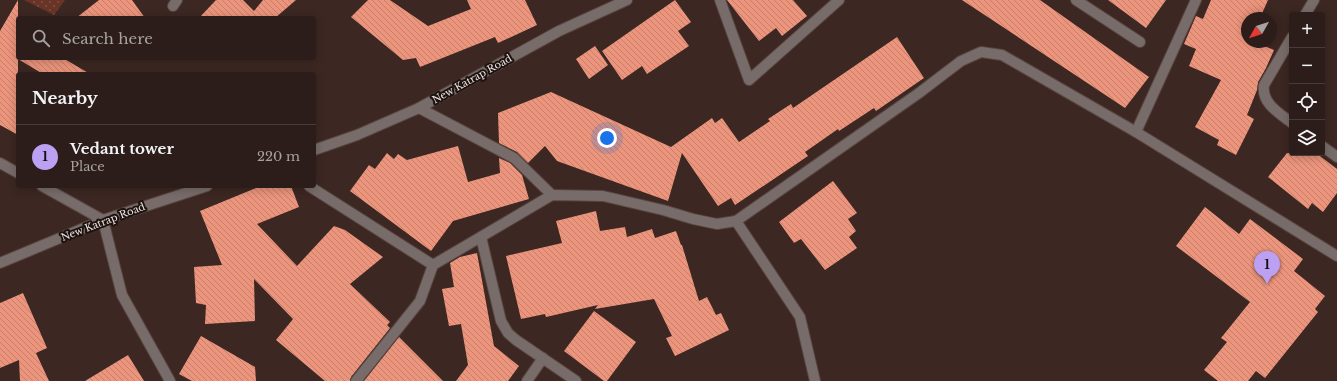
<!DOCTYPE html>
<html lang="en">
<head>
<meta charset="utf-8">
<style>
  body { margin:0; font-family:"Libre Baskerville",serif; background:#352623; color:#f1f3f6 }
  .controls { position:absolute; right:12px; top:12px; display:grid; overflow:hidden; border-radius:4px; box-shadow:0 2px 10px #0003 }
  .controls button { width:36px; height:36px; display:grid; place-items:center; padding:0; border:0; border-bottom:1px solid #483b39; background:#2d1d1a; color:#f1f3f6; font:20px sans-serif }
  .compass { position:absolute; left:1241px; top:12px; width:36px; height:36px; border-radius:50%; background:#2d1d1a; box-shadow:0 2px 10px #0003; rotate:231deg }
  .you { position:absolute; left:607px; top:138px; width:14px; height:14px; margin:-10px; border:3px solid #fff; border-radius:50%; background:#1a73e8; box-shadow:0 0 0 6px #1a73e833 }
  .badge { display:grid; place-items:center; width:26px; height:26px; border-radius:50%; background:#bca0f2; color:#111; font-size:13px; font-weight:700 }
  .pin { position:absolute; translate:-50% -33px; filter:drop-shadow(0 1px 2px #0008) }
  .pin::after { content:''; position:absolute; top:21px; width:14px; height:12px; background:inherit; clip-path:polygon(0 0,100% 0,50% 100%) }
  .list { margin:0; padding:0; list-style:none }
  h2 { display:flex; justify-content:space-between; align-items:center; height:52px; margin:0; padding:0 16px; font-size:17px }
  h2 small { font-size:13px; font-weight:400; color:#a7a2a2 }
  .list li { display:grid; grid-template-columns:26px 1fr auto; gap:12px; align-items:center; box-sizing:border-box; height:64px; padding:0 16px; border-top:1px solid #483b39 }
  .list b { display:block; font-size:15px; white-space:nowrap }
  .list p { margin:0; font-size:13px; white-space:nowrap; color:#a7a2a2 }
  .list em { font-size:13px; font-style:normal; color:#a7a2a2 }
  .icon { flex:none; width:22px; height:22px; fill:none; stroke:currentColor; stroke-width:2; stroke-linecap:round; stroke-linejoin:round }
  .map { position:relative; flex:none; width:1337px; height:381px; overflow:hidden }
  .search { position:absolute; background:#2d1d1a; box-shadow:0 2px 10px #0003; left:16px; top:16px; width:300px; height:44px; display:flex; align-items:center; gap:10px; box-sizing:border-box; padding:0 14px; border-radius:4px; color:#a7a2a2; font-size:15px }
  .panel { position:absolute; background:#2d1d1a; box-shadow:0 2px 10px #0003; left:16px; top:72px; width:300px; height:116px; border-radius:4px }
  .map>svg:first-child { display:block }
  .park { fill:url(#park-dots) }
  .building { fill:url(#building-back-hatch) }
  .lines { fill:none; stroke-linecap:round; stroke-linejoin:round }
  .minor-casing { stroke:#594540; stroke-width:12 }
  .minor { stroke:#776c69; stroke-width:10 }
  .labels { text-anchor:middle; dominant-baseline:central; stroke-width:4; stroke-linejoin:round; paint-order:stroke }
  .street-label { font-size:10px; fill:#f1e2de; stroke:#1c1310 }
</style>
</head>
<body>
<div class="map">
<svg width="1337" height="381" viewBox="0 0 1337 381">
  <defs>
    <pattern id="park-dots" width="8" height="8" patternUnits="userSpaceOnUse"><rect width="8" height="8" fill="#693426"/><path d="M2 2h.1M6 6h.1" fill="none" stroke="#7f5145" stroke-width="1.8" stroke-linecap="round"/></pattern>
    <pattern id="building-back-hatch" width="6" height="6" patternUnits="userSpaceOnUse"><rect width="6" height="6" fill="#ec947c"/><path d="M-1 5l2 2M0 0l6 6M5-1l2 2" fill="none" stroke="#c3806e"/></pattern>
  </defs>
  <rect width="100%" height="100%" fill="#3c2722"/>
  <!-- park -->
  <path class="park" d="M24,0h41l-11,15z"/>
  <!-- building -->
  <g class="building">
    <path d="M18,0v58h45l27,16h-47l-25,-15v76l-18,-10v-94z"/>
    <path d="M99,0h33l13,18h-69z"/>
    <path d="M216,0h27l11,11 9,-11h33l-21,18h-76z"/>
    <path d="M368,0h22l38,26 43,-17 -4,-9h58l12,25 -39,18 -3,-6 -75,30 -4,-9 -13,2 -52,-43z"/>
    <path d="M675,0l16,22 -13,9 11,15 -42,28 -5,-8 -20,14 -20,-29z"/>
    <path d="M727,0h66l14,16 -25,20 -6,-8 -17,13z"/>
    <path d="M962,0h78l109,77 -24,31z"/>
    <path d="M1108,0h58l-20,28z"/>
    <path d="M1211,0h57l-8,18h-13v24h8l19,8 -8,18 -8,14 -1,8 -10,25 7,4 -18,36 -19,-10 2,-5 -24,-13 26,-47 -32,-14 7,-17 -12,-5 12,-28 7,3z"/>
    <path d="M897,37l27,41 -48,33 -2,-3 -35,23 -1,-2 -33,23 3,4 -73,49 -4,-7 -13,8 -36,-53 -14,48 -111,-40 -12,-15 -17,17 -11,-11 -18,-9 -1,-30 53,-21 120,55 41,-29 3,5 7,-5 17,24 31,-21 -2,-2 23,-15 2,4z"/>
    <path d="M595,46l13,19 -19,14 -13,-20z"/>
    <path d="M458,146l10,36 32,-9 -1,-15 11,5 12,12 7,24 -76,22 -22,30 -81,-60 19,-26 6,4 12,-16 7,6 4,-5 9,6z"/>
    <path d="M1287,153h29l21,16v24l-14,19 -11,-9 -4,6 -40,-32z"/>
    <path d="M833,181l24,32 -9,6 8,12 -7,6 8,11 -32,22 -24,-31 -7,4 -15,-21z"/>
    <path d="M261,186h30l8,21 -42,17 40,42 37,-40 11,4 38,27 -33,27 40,38 -3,3 3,3 -39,49 -1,4h-25l-49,-41 17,-21 -39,-40 1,42 -50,3 1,-19 -10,-2 -2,-36 28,-2 -22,-54z"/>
    <path d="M1205,207l34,27 11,-15 53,40 -9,12 31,25 -10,13 3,3 -53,66 -9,-7 -8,10h-30l-14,-11 23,-28 -6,-4 29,-36 -74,-56z"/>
    <path d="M596,211l4,20 25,-4 2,10 25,-8 3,9 21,-7 5,14h1l17,56 8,-4 9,18 5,-2 8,17 -54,26 -9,-18 6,-2 -18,-37 -59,10 3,-4 -52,12 -1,-3 -24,5 -15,-63 56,-13 -6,-22z"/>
    <path d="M477,253l17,93 25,20 -11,15h-52l12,-16 -7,-41 -12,2 -7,-37 12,-2 -4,-24 10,-6z"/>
    <path d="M23,293l24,55 -11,5 13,28h-29l-1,-21 -19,8v-65z"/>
    <path d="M594,311l42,31 -29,39h-3l-40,-30z"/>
    <path d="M201,336l54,31 1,14h-64l-13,-7z"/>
    <path d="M399,337l44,44h-79z"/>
    <path d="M128,355l16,26h-59z"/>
  </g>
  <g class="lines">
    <defs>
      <g id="minor">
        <path d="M720,0l29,80 90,-80"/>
        <path d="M1076,0l64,42"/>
        <path d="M173,6l4,-6"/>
        <path d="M1305,15l9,-15"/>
        <path d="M1292,37l-28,48c-3,18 15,28 28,38"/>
        <path d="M419,108l95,50 38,37"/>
        <path d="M1136,132l60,-132"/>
        <path d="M1322,146l15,11"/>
        <path d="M314,150l43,-15 62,-27 140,-77 68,-31"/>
        <path d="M0,163l18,10"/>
        <path d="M42,186l61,34 19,75 48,86"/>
        <path d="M309,186l124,79"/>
        <path d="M736,221l64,96 15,64"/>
        <path d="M481,237l20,84 7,12 8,7 60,41"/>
        <path d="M0,263l103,-43 104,-34"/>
        <path d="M356,381l64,-80 13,-36 119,-70 51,1 60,14 30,9 24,5 19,-3 183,-128 42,-32 20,-9 21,3 134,77 201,124"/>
        <path d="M527,381l16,-23"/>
      </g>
    </defs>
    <!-- minor casing -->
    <use href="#minor" class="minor-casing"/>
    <!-- minor -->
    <use href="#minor" class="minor"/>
  </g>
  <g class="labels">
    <!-- street labels -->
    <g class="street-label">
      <text transform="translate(472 79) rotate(-29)">New Katrap Road</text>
      <text transform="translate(103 222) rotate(-21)">New Katrap Road</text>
    </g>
  </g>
</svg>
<div class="controls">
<button>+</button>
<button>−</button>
<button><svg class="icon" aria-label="locate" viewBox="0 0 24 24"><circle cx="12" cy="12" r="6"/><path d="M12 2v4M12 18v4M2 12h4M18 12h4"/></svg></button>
<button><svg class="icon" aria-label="layers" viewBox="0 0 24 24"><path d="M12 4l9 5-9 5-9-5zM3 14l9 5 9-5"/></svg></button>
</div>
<svg class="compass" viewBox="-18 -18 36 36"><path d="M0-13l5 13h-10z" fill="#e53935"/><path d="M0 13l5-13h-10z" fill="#a7a2a2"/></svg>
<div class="you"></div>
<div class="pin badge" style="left:1267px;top:284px">1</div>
<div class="search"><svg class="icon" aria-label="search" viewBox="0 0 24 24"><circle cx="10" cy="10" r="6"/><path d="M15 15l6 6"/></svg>Search here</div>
<section class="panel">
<h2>Nearby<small></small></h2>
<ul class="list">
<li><span class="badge">1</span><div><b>Vedant tower</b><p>Place</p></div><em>220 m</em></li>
</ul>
</section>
</div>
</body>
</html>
